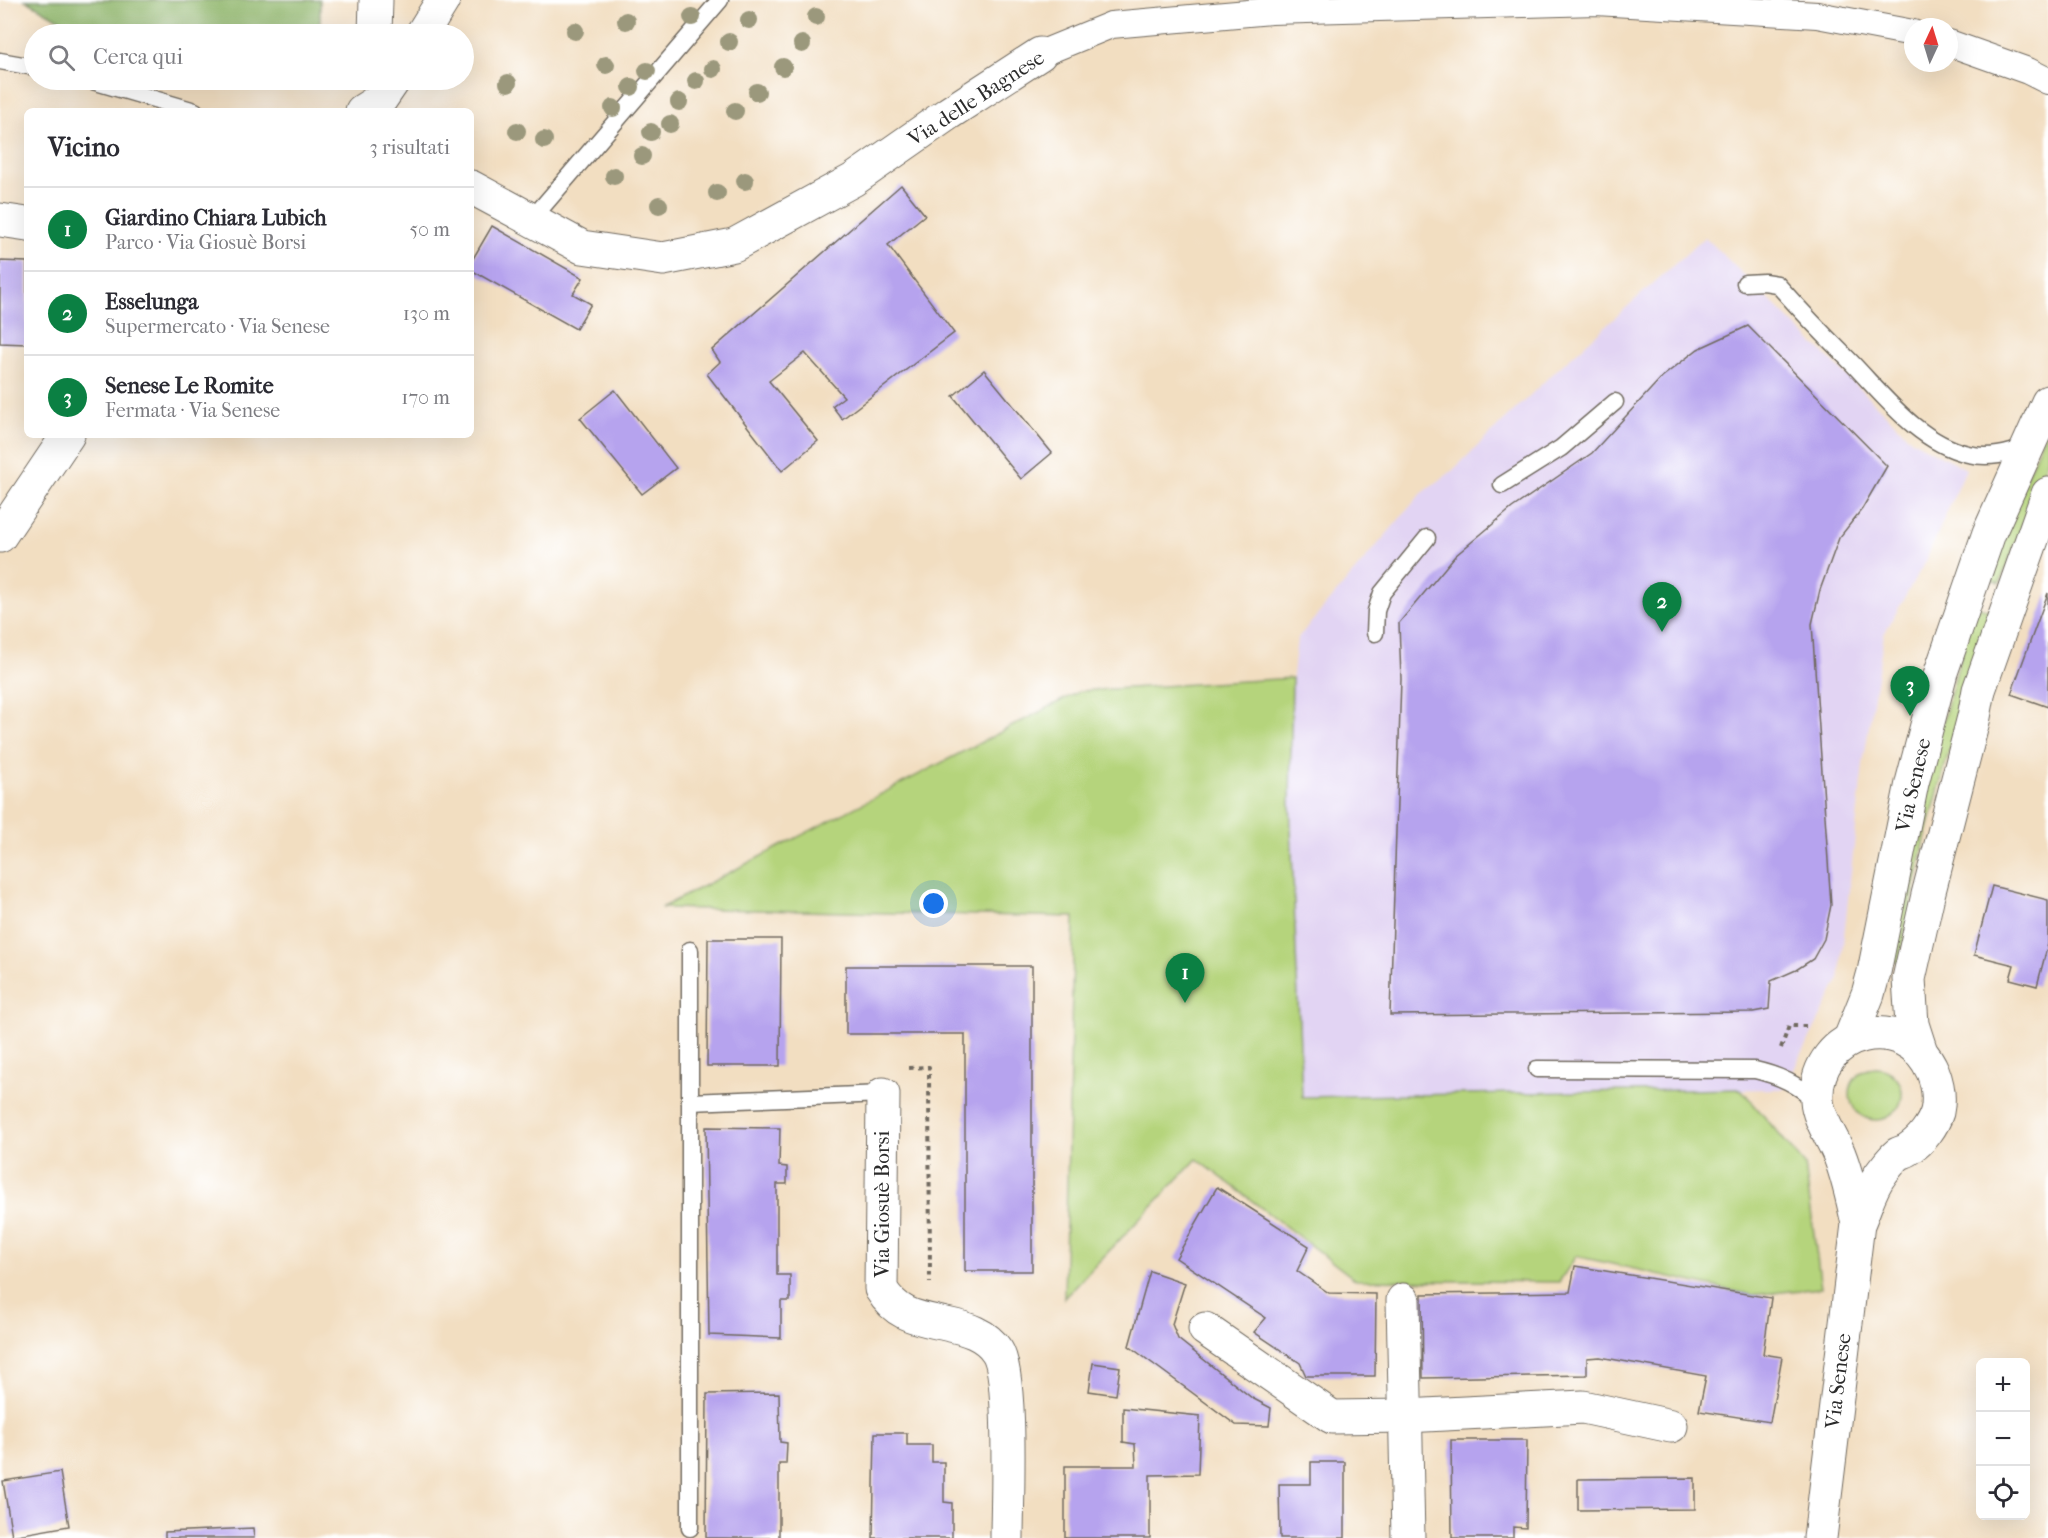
<!DOCTYPE html>
<html lang="it">
<head>
<meta charset="utf-8">
<style>
  body { margin:0; font-family:"IM FELL French Canon",serif; background:#f7f7f7; color:#2b2b33 }
  .controls { position:absolute; right:18px; bottom:18px; display:grid; overflow:hidden; border-radius:9px; box-shadow:0 6px 24px #0002 }
  .controls button { width:54px; height:54px; display:grid; place-items:center; padding:0; border:0; border-bottom:2px solid #e1e1e2; background:#fff; color:#2b2b33; font:30px sans-serif }
  .compass { position:absolute; left:1904px; top:18px; width:54px; height:54px; border-radius:50%; background:#fff; box-shadow:0 6px 24px #0002; rotate:4deg }
  .you { position:absolute; left:934px; top:904px; width:21px; height:21px; margin:-15px; border:4px solid #fff; border-radius:50%; background:#1a73e8; box-shadow:0 0 0 9px #1a73e833 }
  .badge { display:grid; place-items:center; width:39px; height:39px; border-radius:50%; background:#0b8043; color:#fff; font-size:20px; font-weight:700 }
  .pin { position:absolute; translate:-50% -50px; filter:drop-shadow(0 2px 3px #0008) }
  .pin::after { content:''; position:absolute; top:32px; width:21px; height:18px; background:inherit; clip-path:polygon(0 0,100% 0,50% 100%) }
  .list { margin:0; padding:0; list-style:none }
  h2 { display:flex; justify-content:space-between; align-items:center; height:78px; margin:0; padding:0 24px; font-size:26px }
  h2 small { font-size:20px; font-weight:400; color:#7c7c81 }
  .list li { display:grid; grid-template-columns:39px 1fr auto; gap:18px; align-items:center; box-sizing:border-box; height:84px; padding:0 24px; border-top:2px solid #e1e1e2 }
  .list b { display:block; font-size:22px; white-space:nowrap }
  .list p { margin:0; font-size:20px; white-space:nowrap; color:#7c7c81 }
  .list em { font-size:20px; font-style:normal; color:#7c7c81 }
  .icon { flex:none; width:33px; height:33px; fill:none; stroke:currentColor; stroke-width:2; stroke-linecap:round; stroke-linejoin:round }
  .map { position:relative; flex:none; width:2048px; height:1538px; overflow:hidden }
  .search { position:absolute; background:#fff; box-shadow:0 6px 24px #0002; left:24px; top:24px; width:450px; height:66px; display:flex; align-items:center; gap:15px; box-sizing:border-box; padding:0 21px; border-radius:33px; color:#7c7c81; font-size:22px }
  .panel { position:absolute; background:#fff; box-shadow:0 6px 24px #0002; left:24px; top:108px; width:450px; height:330px; border-radius:9px }
  .map>svg:first-child { display:block }
  .built { fill:#e2d4f3 }
  .green { fill:#b5d47c; stroke:#708054; stroke-width:1.5 }
  .forest { fill:#90b66c; stroke:#5e704c; stroke-width:1.5 }
  .building { fill:#b6a3ee }
  .lines { fill:none; stroke-linecap:round; stroke-linejoin:round }
  .service-casing { stroke:#716a60; stroke-width:19 }
  .pedestrian-casing { stroke:#716a60; stroke-width:28 }
  .minor-casing { stroke:#716a60; stroke-width:35 }
  .secondary-casing { stroke:#716a60; stroke-width:35 }
  .path { stroke:#716a60; stroke-width:4; stroke-dasharray:4.5 4.5; stroke-linecap:butt }
  .service { stroke:#fff; stroke-width:16 }
  .pedestrian { stroke:#fff; stroke-width:26 }
  .minor { stroke:#fff; stroke-width:33 }
  .secondary { stroke:#fff; stroke-width:33 }
  .tree { fill:#9b987c }
  .labels { text-anchor:middle; dominant-baseline:central; stroke-width:5; stroke-linejoin:round; paint-order:stroke }
  .street-label { font-size:21px; fill:#2b2b2b; stroke:#fff }
</style>
</head>
<body>
<div class="map">
<svg width="2048" height="1538" viewBox="0 0 2048 1538">
  <rect width="100%" height="100%" fill="#fff"/>
  <filter id="ink" filterUnits="userSpaceOnUse"><feTurbulence type="fractalNoise" baseFrequency=".0167" numOctaves="2"/><feDisplacementMap in="SourceGraphic" scale="12" xChannelSelector="R" yChannelSelector="G"/><feConvolveMatrix kernelMatrix="1 2 1 2 8 2 1 2 1" color-interpolation-filters="sRGB"/></filter>
  <filter id="wash" filterUnits="userSpaceOnUse"><feTurbulence type="fractalNoise" baseFrequency=".008" numOctaves="4" result="noise"/><feDisplacementMap in="SourceGraphic" scale="24" xChannelSelector="R" yChannelSelector="G"/><feGaussianBlur stdDeviation="1.35" result="paint"/><feColorMatrix in="noise" values="0 0 0 0 0 0 0 0 0 0 0 0 0 0 0 0 0 1.4 0 .05"/><feComposite in="paint" operator="in"/></filter>
  <g filter="url(#wash)">
    <rect width="100%" height="100%" fill="#f2dec1"/>
    <!-- built -->
    <path class="built" d="M1705,237l207,203 54,29 -40,91 -42,74 -21,130 -24,216 -55,109 -194,2 -155,5 -133,1 -12,-294v-101l7,-63 123,-144 32,-24 97,-94z"/>
    <!-- green -->
    <g class="green">
      <path d="M2048,425v34l-48,124 -16,-5z"/>
      <path d="M1975,605l15,6 -31,103 -35,130 -25,118 -14,-3 25,-119z"/>
      <path d="M1292,678l-2,125 12,294 439,-8 64,76 16,123 -69,7 -176,-39 -17,26 -203,-2 -159,-121 -133,139 10,-381 -413,-9 419,-217z"/>
      <circle cx="1876" cy="1094" r="26"/>
    </g>
    <!-- forest -->
    <path class="forest" d="M25,0h295v34h-235z"/>
    <g id="blocks">
      <!-- building -->
      <g class="building">
        <path d="M901,185l24,30 -37,30 66,88 -112,86 -10,-13 12,-9 -39,-44 -36,28 49,60 -36,30 -75,-97 13,-12 -8,-12z"/>
        <path d="M492,226l91,52 -10,16 18,10 -15,25 -105,-59v-8z"/>
        <path d="M0,261l27,1v82l-27,-1z"/>
        <path d="M1748,326l139,140 -25,43 -23,29 -19,52 -8,34 19,281 -7,34 -11,20 -17,11 -25,11 -2,28 -16,3 -363,3 11,-336 -2,-56 56,-67 57,-48 80,-55 70,-76 36,-28z"/>
        <path d="M984,370l68,83 -31,26 -68,-83z"/>
        <path d="M615,390l61,78 -34,26 -62,-76z"/>
        <path d="M2048,593v114l-37,-13z"/>
        <path d="M1992,886l56,14v44l-11,42 -27,-7 4,-14 -40,-10z"/>
        <path d="M708,939h73l-1,127h-73z"/>
        <path d="M846,966h186v305h-67v-237h-119z"/>
        <path d="M706,1127l74,1 -1,38 8,1v17h-10v91h13v26h-9v37l-72,-3z"/>
        <path d="M1217,1187l92,59 -12,25 32,22 47,1 -1,82h-69l-6,-13 -46,-31 12,-14 -90,-60z"/>
        <path d="M1575,1266l196,32 -8,56 19,3 -12,65 -71,-11 7,-35 -106,-19 -13,1v17l-164,3 -1,-84 148,-2z"/>
        <path d="M1150,1271l35,12 -13,41 6,15 74,59 19,10 -2,18 -33,-1 -107,-79z"/>
        <path d="M1093,1363l27,4 -4,28 -27,-4z"/>
        <path d="M779,1393l1,49 7,1 -1,21h-7v74h-73l1,-144z"/>
        <path d="M1123,1408l77,8 -2,58 -48,1v63h-85v-72h71l-1,-22 -12,-2z"/>
        <path d="M875,1433h32v12h25v17h12v40l8,1v35h-79z"/>
        <path d="M1451,1440h76l-1,88 -13,-1v11h-61z"/>
        <path d="M1311,1462h34v76h-65l-1,-54h32z"/>
        <path d="M60,1472l9,54 -57,10 -9,-55z"/>
        <path d="M1695,1478v31l-117,1v-31z"/>
        <path d="M253,1528l1,10h-89v-6z"/>
      </g>
    </g>
  </g>
  <g filter="url(#ink)">
    <use href="#blocks" fill-opacity="0" stroke="#716a60" stroke-width="1.5"/>
    <g class="lines">
      <defs>
        <g id="service">
          <path d="M0,61l34,6"/>
          <path d="M89,80l106,31"/>
          <path d="M531,220l189,-220"/>
          <path d="M1745,283l19,-1 13,2c24,27 48,52 73,77 34,35 69,82 118,93 21,5 40,0 59,-7"/>
          <path d="M1502,485l59,-37 54,-46"/>
          <path d="M1375,633l1,-22 6,-18 45,-55"/>
          <path d="M690,950v152l193,-8"/>
          <path d="M1537,1069l218,1c26,6 41,14 62,31"/>
          <path d="M690,1102v426"/>
        </g>
        <g id="pedestrian">
          <path d="M1949,43l79,28 20,10"/>
          <path d="M1040,54l71,-29 160,-14 325,-9 221,13 96,18"/>
        </g>
        <g id="minor">
          <path d="M375,34l1,-34"/>
          <path d="M422,34l21,-34"/>
          <path d="M362,111l19,-12 13,-19"/>
          <path d="M471,187l111,60 81,12 71,-14 119,-65 96,-67 91,-59"/>
          <path d="M0,220l27,4"/>
          <path d="M0,536l68,-101"/>
          <path d="M883,1094l-2,195c16,27 37,29 65,35 20,4 40,10 51,27 16,24 10,153 10,187"/>
          <path d="M1403,1300l5,238"/>
          <path d="M1205,1329l127,88 74,-1 177,-9 88,19"/>
        </g>
        <g id="secondary">
          <path d="M1850,1039l18,-45 6,-22 38,-189 29,-111 48,-139 59,-131"/>
          <path d="M1921,1052l-9,-28 -3,-45 19,-84 46,-178 5,-27 69,-196"/>
          <path d="M1820,1538l38,-314c8,-18 12,-37 25,-53 4,-5 9,-12 15,-17 4,-2 9,-3 12,-6 12,-8 23,-23 27,-36 3,-14 1,-27 -4,-40 -27,-64 -120,-43 -116,28 1,18 15,37 22,54 9,23 14,46 19,70"/>
        </g>
      </defs>
      <!-- service casing -->
      <use href="#service" class="service-casing"/>
      <!-- pedestrian casing -->
      <use href="#pedestrian" class="pedestrian-casing"/>
      <!-- minor casing -->
      <use href="#minor" class="minor-casing"/>
      <!-- secondary casing -->
      <use href="#secondary" class="secondary-casing"/>
      <!-- path -->
      <g class="path">
        <path d="M1781,1048l8,-22h17"/>
        <path d="M909,1068l20,-1 1,216"/>
      </g>
      <!-- service -->
      <use href="#service" class="service"/>
      <!-- pedestrian -->
      <use href="#pedestrian" class="pedestrian"/>
      <!-- minor -->
      <use href="#minor" class="minor"/>
      <!-- secondary -->
      <use href="#secondary" class="secondary"/>
    </g>
    <!-- trees -->
    <g class="tree">
      <circle cx="692" cy="17" r="9"/>
      <circle cx="816" cy="17" r="9"/>
      <circle cx="749" cy="20" r="9"/>
      <circle cx="626" cy="21" r="9"/>
      <circle cx="575" cy="31" r="9"/>
      <circle cx="729" cy="42" r="9"/>
      <circle cx="802" cy="44" r="9"/>
      <circle cx="606" cy="65" r="9"/>
      <circle cx="783" cy="67" r="9"/>
      <circle cx="713" cy="69" r="9"/>
      <circle cx="647" cy="71" r="9"/>
      <circle cx="696" cy="81" r="9"/>
      <circle cx="508" cy="83" r="9"/>
      <circle cx="631" cy="87" r="9"/>
      <circle cx="757" cy="92" r="9"/>
      <circle cx="679" cy="102" r="9"/>
      <circle cx="613" cy="108" r="9"/>
      <circle cx="735" cy="111" r="9"/>
      <circle cx="670" cy="124" r="9"/>
      <circle cx="517" cy="131" r="9"/>
      <circle cx="651" cy="132" r="9"/>
      <circle cx="544" cy="140" r="9"/>
      <circle cx="642" cy="156" r="9"/>
      <circle cx="614" cy="176" r="9"/>
      <circle cx="745" cy="181" r="9"/>
      <circle cx="717" cy="193" r="9"/>
      <circle cx="659" cy="205" r="9"/>
    </g>
  </g>
  <g class="labels">
    <!-- street labels -->
    <g class="street-label">
      <text transform="translate(976 98) rotate(-33)">Via delle Bagnese</text>
      <text transform="translate(1913 785) rotate(-77)">Via Senese</text>
      <text transform="translate(882 1204) rotate(-90)">Via Giosuè Borsi</text>
      <text transform="translate(1838 1381) rotate(-83)">Via Senese</text>
    </g>
  </g>
</svg>
<div class="controls">
<button>+</button>
<button>−</button>
<button><svg class="icon" aria-label="locate" viewBox="0 0 24 24"><circle cx="12" cy="12" r="6"/><path d="M12 2v4M12 18v4M2 12h4M18 12h4"/></svg></button>
</div>
<svg class="compass" viewBox="-18 -18 36 36"><path d="M0-13l5 13h-10z" fill="#e53935"/><path d="M0 13l5-13h-10z" fill="#7c7c81"/></svg>
<div class="you"></div>
<div class="pin badge" style="left:1185px;top:1003px">1</div>
<div class="pin badge" style="left:1662px;top:632px">2</div>
<div class="pin badge" style="left:1910px;top:716px">3</div>
<div class="search"><svg class="icon" aria-label="search" viewBox="0 0 24 24"><circle cx="10" cy="10" r="6"/><path d="M15 15l6 6"/></svg>Cerca qui</div>
<section class="panel">
<h2>Vicino<small>3 risultati</small></h2>
<ul class="list">
<li><span class="badge">1</span><div><b>Giardino Chiara Lubich</b><p>Parco · Via Giosuè Borsi</p></div><em>50 m</em></li>
<li><span class="badge">2</span><div><b>Esselunga</b><p>Supermercato · Via Senese</p></div><em>130 m</em></li>
<li><span class="badge">3</span><div><b>Senese Le Romite</b><p>Fermata · Via Senese</p></div><em>170 m</em></li>
</ul>
</section>
</div>
</body>
</html>
